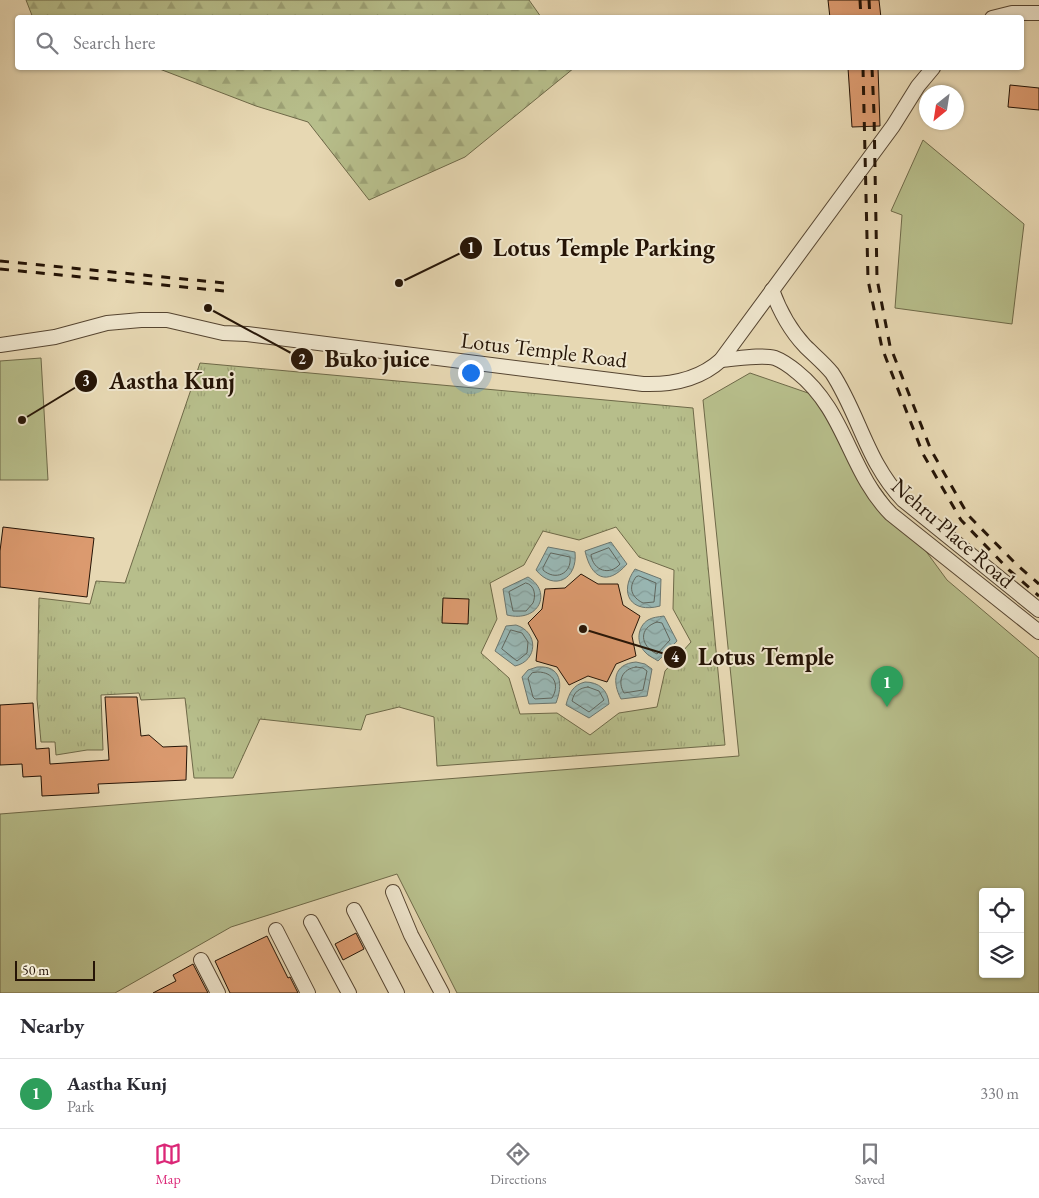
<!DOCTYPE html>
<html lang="en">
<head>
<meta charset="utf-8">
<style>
  body { margin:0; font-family:"EB Garamond",serif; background:#f2f2f3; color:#2b2b33 }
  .controls { position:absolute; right:15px; bottom:15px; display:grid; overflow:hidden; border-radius:5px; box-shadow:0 1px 4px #0004 }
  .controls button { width:45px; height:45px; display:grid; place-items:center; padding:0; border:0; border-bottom:1px solid #e1e1e2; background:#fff; color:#2b2b33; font:25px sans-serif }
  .compass { position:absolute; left:919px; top:85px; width:45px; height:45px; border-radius:50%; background:#fff; box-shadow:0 1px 4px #0004; rotate:210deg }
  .scale { position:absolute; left:15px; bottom:12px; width:80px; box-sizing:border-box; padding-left:5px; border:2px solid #251406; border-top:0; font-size:14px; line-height:18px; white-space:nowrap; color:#251406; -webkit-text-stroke:4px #efe6ce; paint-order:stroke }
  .you { position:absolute; left:470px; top:372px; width:18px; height:18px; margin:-12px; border:4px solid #fff; border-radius:50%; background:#1a73e8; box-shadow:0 0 0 8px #1a73e833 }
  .badge { display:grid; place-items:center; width:32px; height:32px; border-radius:50%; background:#db2777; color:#fff; font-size:16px; font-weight:700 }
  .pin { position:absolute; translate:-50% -41px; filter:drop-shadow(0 1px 2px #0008) }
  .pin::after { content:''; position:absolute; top:26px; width:18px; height:15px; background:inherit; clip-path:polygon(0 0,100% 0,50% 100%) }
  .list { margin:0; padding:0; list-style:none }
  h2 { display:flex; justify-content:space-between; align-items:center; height:65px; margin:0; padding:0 20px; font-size:21px }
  h2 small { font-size:16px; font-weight:400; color:#7c7c81 }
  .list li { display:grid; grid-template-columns:32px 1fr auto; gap:15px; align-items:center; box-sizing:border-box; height:70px; padding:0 20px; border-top:1px solid #e1e1e2 }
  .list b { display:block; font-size:19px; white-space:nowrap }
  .list p { margin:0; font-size:16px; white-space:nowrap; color:#7c7c81 }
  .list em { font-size:16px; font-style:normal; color:#7c7c81 }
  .icon { flex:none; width:28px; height:28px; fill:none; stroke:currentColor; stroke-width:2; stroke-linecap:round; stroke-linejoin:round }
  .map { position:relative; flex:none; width:1039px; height:993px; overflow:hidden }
  .search { position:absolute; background:#fff; box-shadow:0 1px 4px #0004; left:15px; right:15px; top:15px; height:55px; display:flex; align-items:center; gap:12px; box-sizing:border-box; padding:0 18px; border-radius:5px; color:#7c7c81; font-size:19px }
  .sheet { height:135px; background:#fff }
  nav { display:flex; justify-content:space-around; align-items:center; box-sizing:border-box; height:70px; border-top:1px solid #e1e1e2; background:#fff; font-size:14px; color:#7c7c81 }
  nav a { display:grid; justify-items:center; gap:2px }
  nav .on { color:#db2777 }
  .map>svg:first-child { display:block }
  .grass { fill:url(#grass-tufts); stroke:#6e6948; fill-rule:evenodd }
  .forest { fill:url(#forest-firs); stroke:#6e6948 }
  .park { fill:#b7be8b; stroke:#6e6948; fill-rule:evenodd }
  .water { fill:url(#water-waves); stroke:#6b766f }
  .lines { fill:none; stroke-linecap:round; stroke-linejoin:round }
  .shore { stroke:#5f665e; stroke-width:1 }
  .building { fill:#db9a6f; stroke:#251406 }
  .minor-casing { stroke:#564531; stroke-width:16 }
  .minor { stroke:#efe6ce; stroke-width:14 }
  .rail { stroke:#251406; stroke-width:3; stroke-dasharray:9 9; stroke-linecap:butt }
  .labels { text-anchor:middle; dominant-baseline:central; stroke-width:4; stroke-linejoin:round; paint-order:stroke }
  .street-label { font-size:22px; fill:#251406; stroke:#efe6ce }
  .leader { fill:none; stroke:#251406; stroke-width:2 }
  .callout-dot { fill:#251406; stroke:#efe6ce; stroke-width:2 }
  .mark-label { font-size:15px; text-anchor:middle; font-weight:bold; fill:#fff }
  .callout-label { font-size:24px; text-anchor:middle; font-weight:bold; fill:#251406; stroke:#efe6ce; stroke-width:4; stroke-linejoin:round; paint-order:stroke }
</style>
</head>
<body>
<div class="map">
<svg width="1039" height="993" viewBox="0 0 1039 993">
  <defs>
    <pattern id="grass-tufts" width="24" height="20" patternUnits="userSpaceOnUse" patternTransform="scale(1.25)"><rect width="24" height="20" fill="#b7be8b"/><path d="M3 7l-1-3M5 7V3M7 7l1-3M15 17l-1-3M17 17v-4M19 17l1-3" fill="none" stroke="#9da276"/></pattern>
    <pattern id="forest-firs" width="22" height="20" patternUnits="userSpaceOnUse" patternTransform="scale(1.25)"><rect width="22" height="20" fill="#b7be8b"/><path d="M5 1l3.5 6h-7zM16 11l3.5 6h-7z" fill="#9da276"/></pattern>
    <pattern id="water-waves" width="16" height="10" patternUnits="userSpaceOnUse" patternTransform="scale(1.25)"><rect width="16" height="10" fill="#99b8b5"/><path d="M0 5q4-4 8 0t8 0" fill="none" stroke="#849d9a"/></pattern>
  </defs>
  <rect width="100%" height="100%" fill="#e7d8b3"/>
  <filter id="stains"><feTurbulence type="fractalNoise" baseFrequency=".004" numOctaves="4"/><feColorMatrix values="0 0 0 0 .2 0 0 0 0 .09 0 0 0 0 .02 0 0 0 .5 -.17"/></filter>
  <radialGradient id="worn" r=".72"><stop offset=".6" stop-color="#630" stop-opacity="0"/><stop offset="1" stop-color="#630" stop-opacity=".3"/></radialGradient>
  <!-- grass -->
  <path class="grass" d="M200,363l493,45 32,337 -288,21 -3,-49 -35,-10 -33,8 -5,15 -101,-11 -27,59h-39l-9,-80 -44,2 -2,-7 -38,2 2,55h-16l-31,5 -1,-13h-14l-4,-43 2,-101 51,6 6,-23 29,2zM616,527l23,30 35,13 -1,39 18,33 -26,29 -8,36 -38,6 -29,22 -33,-22 -37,1 -11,-36 -28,-25 16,-34 -7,-36 34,-18 19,-34 36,9z"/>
  <!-- forest -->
  <g class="forest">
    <path d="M26,0h503l12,17 -508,1z"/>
    <path d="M157,68h417l-109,89 -96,43 -61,-78 -52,-16z"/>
  </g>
  <!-- park -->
  <g class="park">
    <path d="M923,140l101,84 -12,100 -117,-16 7,-93 -11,-4z"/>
    <path d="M41,358l7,122h-48v-119z"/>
    <path d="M750,373l61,21 136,186 92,78v335h-582l-60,-119 -166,53 -116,66h-115v-179l739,-58 -36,-356zM983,892h37v82h-37z"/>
  </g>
  <!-- water -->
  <g class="water">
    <path d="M611,542l16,22c-20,23 -36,14 -42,-13z"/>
    <path d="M548,547l27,5c3,27 -21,40 -39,18z"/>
    <path d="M635,569l26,10 -1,27c-29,8 -42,-13 -25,-37z"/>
    <path d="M528,577c25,15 11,46 -21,38l-4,-26z"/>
    <path d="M664,616l13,25 -19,20c-4,-3 -10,-5 -13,-9 -9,-9 -8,-25 3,-32 5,-3 10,-3 16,-4z"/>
    <path d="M516,625c23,7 22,36 -1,41l-20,-15 11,-25z"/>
    <path d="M636,662l9,2 7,5 -5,27 -26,3c-9,-17 -8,-35 15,-37z"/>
    <path d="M537,667c25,-2 26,18 19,36l-27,1 -7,-27 6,-7z"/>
    <path d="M585,682c14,0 23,8 24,22l-20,14 -23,-13c3,-12 7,-20 19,-23z"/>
  </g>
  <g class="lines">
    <!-- shore -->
    <g class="shore">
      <path d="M609,548l11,16c-10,12 -27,7 -29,-9z"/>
      <path d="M551,553l19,4c2,17 -15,24 -27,13v-2z"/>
      <path d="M639,576l17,7 -2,19 -11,1c-12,-6 -15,-16 -7,-26z"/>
      <path d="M526,583c9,2 10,13 7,20l-7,8h-13l-4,-19z"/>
      <path d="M657,622l5,1 8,17 -13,14c-17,-8 -19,-26 0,-32z"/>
      <path d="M511,630l11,3 6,9 -1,11 -10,8 -15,-12z"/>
      <path d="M636,667l7,1 4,3 -4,19 -19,3c-7,-12 -2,-24 12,-26z"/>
      <path d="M538,672c16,0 22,13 14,26l-17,1 -2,-2 -5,-19 4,-5z"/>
      <path d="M588,687l11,4 5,9 -15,12 -17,-11c2,-9 7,-13 16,-14z"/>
    </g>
  </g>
  <!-- building -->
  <g class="building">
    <path d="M828,0h51l2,18h-51z"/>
    <path d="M848,68h30l2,58 -28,1z"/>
    <path d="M1010,85l29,3v22l-31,-3z"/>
    <path d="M3,527l91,11 -7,59 -87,-10v-36z"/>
    <path d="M581,574l17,10h20l5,21 17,11 -8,20 4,20 -20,8 -9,18 -19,-6 -19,9 -12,-18 -21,-6 2,-20 -10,-18 14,-14 3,-20 20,-1z"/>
    <path d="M443,598l26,1 -1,25 -26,-1z"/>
    <path d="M105,697h32l4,39 8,-1 14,12 24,-1 -1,34 -88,4 1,9 -57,3 -1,-20 -18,1 -1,-13 -22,1v-60l33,-2 3,46 13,-1 1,16 59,-4z"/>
    <path d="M356,933l8,16 -21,11 -8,-16z"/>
    <path d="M267,936l21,42 2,-1 8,16h-68l-15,-32z"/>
    <path d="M193,964l15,29h-55l23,-12 -3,-6z"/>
  </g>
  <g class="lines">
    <defs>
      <g id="minor">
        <path d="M992,18l20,-5h27"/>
        <path d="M772,290c8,22 17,39 33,56 9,9 19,17 27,27 27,41 35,90 71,127l136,110"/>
        <path d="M0,345l55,-8 52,-14 34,-3h26l56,13 24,1 396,50c29,1 56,-4 78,-24l172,-234 25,-40 15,-18"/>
        <path d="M721,360c15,-1 40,-6 54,-2 8,3 16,9 22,14 49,39 52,100 94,142l148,118"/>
        <path d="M393,892l18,43 31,58"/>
        <path d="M354,910l43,83"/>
        <path d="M311,922l38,71"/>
        <path d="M276,930l32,63"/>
        <path d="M201,960l17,33"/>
      </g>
    </defs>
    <!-- minor casing -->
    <use href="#minor" class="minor-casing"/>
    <!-- minor -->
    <use href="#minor" class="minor"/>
    <!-- rail -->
    <g class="rail">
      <path d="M860,0l1,18"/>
      <path d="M869,0l1,18"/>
      <path d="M863,68l5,212 14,68 41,106 38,66 48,50 30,26"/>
      <path d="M872,68l2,45 3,166 13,67 41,104 37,65 48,49 23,20"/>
      <path d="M0,261l225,22"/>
      <path d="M0,269l224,22"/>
    </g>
  </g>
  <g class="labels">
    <!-- street labels -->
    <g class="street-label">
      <text transform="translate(544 350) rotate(7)">Lotus Temple Road</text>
      <text transform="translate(953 533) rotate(41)">Nehru Place Road</text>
    </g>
  </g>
  <!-- callouts -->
  <path class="leader" d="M399 283L471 248M208 308L302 359M22 420L86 381M583 629L675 657"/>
  <g class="callout-dot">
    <circle cx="399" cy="283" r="5"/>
    <circle cx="208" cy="308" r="5"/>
    <circle cx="22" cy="420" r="5"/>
    <circle cx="583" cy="629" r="5"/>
    <circle cx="471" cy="248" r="12"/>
    <circle cx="302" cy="359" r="12"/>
    <circle cx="86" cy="381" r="12"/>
    <circle cx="675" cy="657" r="12"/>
  </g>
  <g class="mark-label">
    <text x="471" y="253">1</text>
    <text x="302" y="364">2</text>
    <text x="86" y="386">3</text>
    <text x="675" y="662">4</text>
  </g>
  <g class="callout-label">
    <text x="604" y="256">Lotus Temple Parking</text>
    <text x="377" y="367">Buko juice</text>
    <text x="172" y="389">Aastha Kunj</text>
    <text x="766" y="665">Lotus Temple</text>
  </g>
  <rect width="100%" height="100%" filter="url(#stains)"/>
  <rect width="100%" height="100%" fill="url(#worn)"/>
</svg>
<div class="controls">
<button><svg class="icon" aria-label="locate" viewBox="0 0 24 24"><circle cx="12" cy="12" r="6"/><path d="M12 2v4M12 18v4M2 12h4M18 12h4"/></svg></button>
<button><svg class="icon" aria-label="layers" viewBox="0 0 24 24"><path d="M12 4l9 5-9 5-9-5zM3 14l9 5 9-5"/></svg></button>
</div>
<svg class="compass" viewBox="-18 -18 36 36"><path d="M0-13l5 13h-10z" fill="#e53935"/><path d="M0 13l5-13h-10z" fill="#7c7c81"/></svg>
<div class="scale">50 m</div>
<div class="you"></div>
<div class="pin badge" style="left:887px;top:707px;background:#2e9e5b">1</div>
<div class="search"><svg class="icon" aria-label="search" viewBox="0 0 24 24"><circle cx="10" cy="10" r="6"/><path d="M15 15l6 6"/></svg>Search here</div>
</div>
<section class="sheet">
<h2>Nearby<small></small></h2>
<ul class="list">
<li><span class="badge" style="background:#2e9e5b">1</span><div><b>Aastha Kunj</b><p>Park</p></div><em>330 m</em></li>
</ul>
</section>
<nav>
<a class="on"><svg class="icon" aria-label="map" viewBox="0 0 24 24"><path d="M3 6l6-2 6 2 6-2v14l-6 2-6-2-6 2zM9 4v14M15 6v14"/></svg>Map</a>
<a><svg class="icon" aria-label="directions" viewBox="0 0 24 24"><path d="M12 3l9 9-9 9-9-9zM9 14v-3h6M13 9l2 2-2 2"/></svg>Directions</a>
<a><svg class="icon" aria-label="saved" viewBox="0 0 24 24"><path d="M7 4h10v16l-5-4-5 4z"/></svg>Saved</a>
</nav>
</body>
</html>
